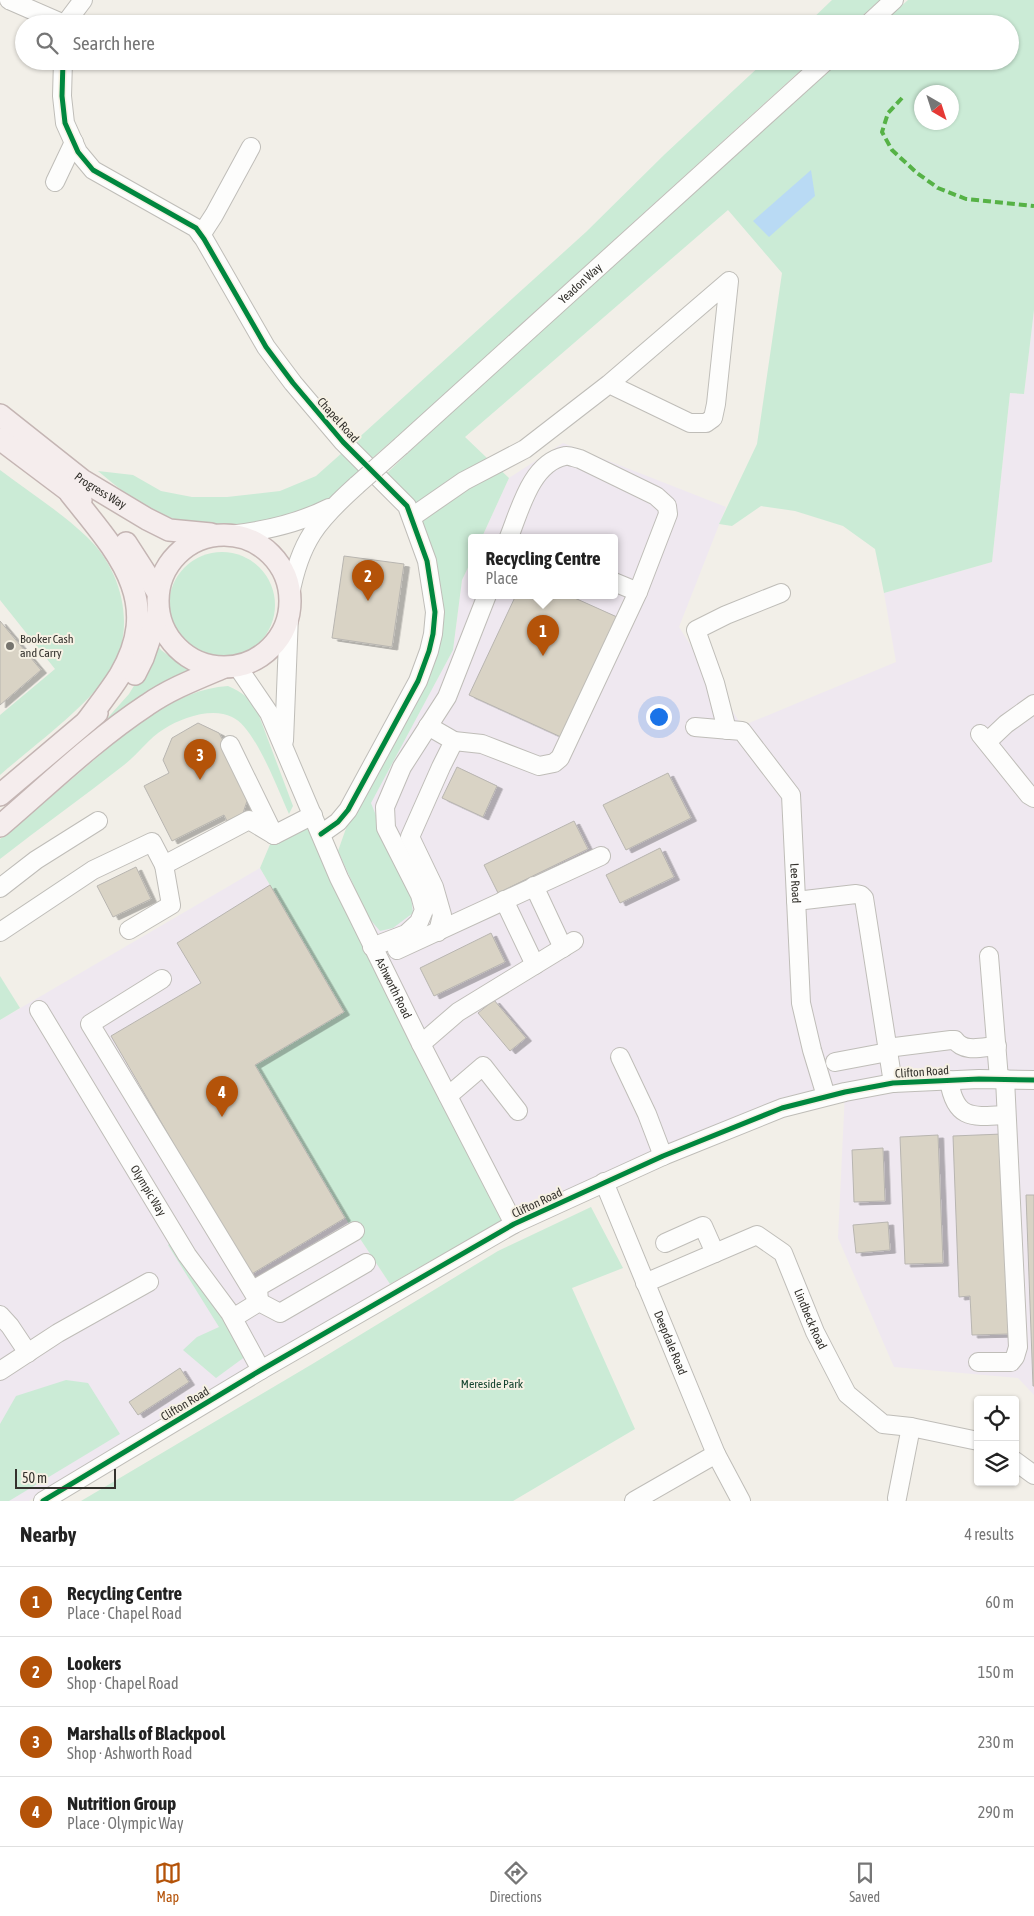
<!DOCTYPE html>
<html lang="en">
<head>
<meta charset="utf-8">
<style>
  body { margin:0; font-family:"Asap Condensed",sans-serif; background:#f6f6f6; color:#222 }
  .controls { position:absolute; right:15px; bottom:15px; display:grid; overflow:hidden; border-radius:5px; box-shadow:0 1px 4px #0004 }
  .controls button { width:45px; height:45px; display:grid; place-items:center; padding:0; border:0; border-bottom:1px solid #e0e0e0; background:#fff; color:#222; font:25px sans-serif }
  .compass { position:absolute; left:914px; top:85px; width:45px; height:45px; border-radius:50%; background:#fff; box-shadow:0 1px 4px #0004; rotate:141deg }
  .scale { position:absolute; left:15px; bottom:12px; width:101px; box-sizing:border-box; padding-left:5px; border:2px solid #34322d; border-top:0; font-size:14px; line-height:18px; white-space:nowrap; color:#34322d; -webkit-text-stroke:4px #f6f1e4; paint-order:stroke }
  .you { position:absolute; left:658px; top:716px; width:18px; height:18px; margin:-12px; border:4px solid #fff; border-radius:50%; background:#1a73e8; box-shadow:0 0 0 8px #1a73e833 }
  .badge { display:grid; place-items:center; width:32px; height:32px; border-radius:50%; background:#b45309; color:#fff; font-size:16px; font-weight:700 }
  .pin { position:absolute; translate:-50% -41px; filter:drop-shadow(0 1px 2px #0008) }
  .pin::after { content:''; position:absolute; top:26px; width:18px; height:15px; background:inherit; clip-path:polygon(0 0,100% 0,50% 100%) }
  .popup { position:absolute; left:468px; top:534px; width:150px; height:65px; box-sizing:border-box; display:grid; place-content:center; border-radius:5px; background:#fff; filter:drop-shadow(0 1px 4px #0005); font-size:16px; white-space:nowrap; color:#767676 }
  .popup b { font-size:19px; color:#222 }
  .popup::after { content:''; position:absolute; left:50%; top:100%; margin-left:-10px; border:10px solid transparent; border-top-color:#fff }
  .list { margin:0; padding:0; list-style:none }
  h2 { display:flex; justify-content:space-between; align-items:center; height:65px; margin:0; padding:0 20px; font-size:21px }
  h2 small { font-size:16px; font-weight:400; color:#767676 }
  .list li { display:grid; grid-template-columns:32px 1fr auto; gap:15px; align-items:center; box-sizing:border-box; height:70px; padding:0 20px; border-top:1px solid #e0e0e0 }
  .list b { display:block; font-size:19px; white-space:nowrap }
  .list p { margin:0; font-size:16px; white-space:nowrap; color:#767676 }
  .list em { font-size:16px; font-style:normal; color:#767676 }
  .icon { flex:none; width:28px; height:28px; fill:none; stroke:currentColor; stroke-width:2; stroke-linecap:round; stroke-linejoin:round }
  .map { position:relative; flex:none; width:1034px; height:1501px; overflow:hidden }
  .search { position:absolute; background:#fff; box-shadow:0 1px 4px #0004; left:15px; right:15px; top:15px; height:55px; display:flex; align-items:center; gap:12px; box-sizing:border-box; padding:0 18px; border-radius:28px; color:#767676; font-size:19px }
  .sheet { height:345px; background:#fff }
  nav { display:flex; justify-content:space-around; align-items:center; box-sizing:border-box; height:70px; border-top:1px solid #e0e0e0; background:#fff; font-size:14px; color:#767676 }
  nav a { display:grid; justify-items:center; gap:2px }
  nav .on { color:#b45309 }
  .map>svg:first-child { display:block }
  .industrial { fill:#efe8f0 }
  .green { fill:#cbebd6; fill-rule:evenodd }
  .water { fill:#b9daf4 }
  .building { fill:#d9d3c5; stroke:#b8b5b0; filter:url(#shadow) }
  .lines { fill:none; stroke-linecap:round; stroke-linejoin:round }
  .minor-casing { stroke:#bfbdb8; stroke-width:20 }
  .major-casing { stroke:#c4b5b3; stroke-width:24 }
  .minor { stroke:#fdfdfc; stroke-width:18 }
  .major { stroke:#f5eded; stroke-width:21 }
  .minor-bridge-casing { stroke:#bfbdb8; stroke-width:20; stroke-linecap:butt }
  .minor-bridge { stroke:#fdfdfc; stroke-width:18 }
  .quiet { stroke:#56b246; stroke-width:4; stroke-dasharray:8 4; stroke-linecap:butt }
  .cycleway-casing { stroke:#f6f1e4; stroke-width:8 }
  .cycleway { stroke:#00873e; stroke-width:5 }
  .poi-dot { fill:#76746e; stroke:#f6f1e4; stroke-width:2 }
  .labels { text-anchor:middle; dominant-baseline:central; stroke-width:4; stroke-linejoin:round; paint-order:stroke }
  .street-label { font-size:12px; fill:#34322d; stroke:#f6f1e4 }
  .poi-label { font-size:12px; fill:#34322d; stroke:#f6f1e4; text-anchor:start }
  .park-label { font-size:12px; fill:#14432e; stroke:#f6f1e4 }
</style>
</head>
<body>
<div class="map">
<svg width="1034" height="1501" viewBox="0 0 1034 1501">
  <defs>
    <filter id="shadow"><feDropShadow dx="5.5" dy="3" stdDeviation="0" flood-color="#0004"/></filter>
  </defs>
  <rect width="100%" height="100%" fill="#f2efe8"/>
  <!-- industrial -->
  <g class="industrial">
    <path d="M1034,310v1085l-16,-17 -124,-11 -56,-129 7,-146 -331,132 -179,-355 118,-219 9,-70 10,-21v36h142v-58h-132l27,-59 54,-35 163,64 -47,120 63,99 154,-64 -12,-69 108,-31 18,-169 14,1z"/>
    <path d="M260,868l10,17 85,346 35,53 -136,81 -225,136h-29v-481z"/>
  </g>
  <!-- green -->
  <g class="green">
    <path d="M832,0h48l-27,24h-46z"/>
    <path d="M908,0h126v310l-10,84 -14,-1 -18,169 -108,31 -9,-44 -32,-23 -48,-15 -34,-5 -29,20 -13,-2 38,-80 25,-171 -54,-63 -263,227 22,21 -72,54 -30,-37 65,-62 390,-352h170v-37h-129zM922,92h30v30h-30z"/>
    <path d="M765,61h46l-385,350 -55,48 -17,-17 232,-210 79,-78z"/>
    <path d="M343,452l18,17c-11,10 -28,28 -40,36 -18,10 -43,14 -63,17 -74,9 -104,-3 -160,-51l35,4 28,16 31,6h35l53,-6 36,-15z"/>
    <path d="M495,465l14,13 -27,59h-10v22l-10,21 -9,70 -82,153 16,40 24,54 2,16 -20,15 -13,3 -12,-14 -30,-66 11,-31 88,-187 -21,-119z"/>
    <path d="M0,470c29,22 61,42 87,67 36,34 51,94 21,138 -25,35 -75,71 -108,100v-60l55,-46 -55,-69z"/>
    <circle cx="222" cy="605" r="53"/>
    <path d="M158,646l3,4 30,22 -87,50 25,-28z"/>
    <path d="M228,686c15,7 23,12 30,27l35,93 -4,8c-11,-24 -34,-87 -57,-97 -20,-10 -51,1 -68,12 -15,9 -26,25 -40,36 -41,32 -83,62 -124,94v-20c27,-22 53,-44 79,-66 42,-36 91,-83 149,-87z"/>
    <path d="M309,816l201,400 -120,68 -35,-53 -6,-7 -94,-159 89,-53 -84,-144 14,-33z"/>
    <path d="M0,976l20,32 -20,12z"/>
    <path d="M591,1207l32,61 -51,20 63,141 -122,72h-432l233,-138 184,-112z"/>
    <path d="M173,1240l44,63 29,53 -30,22 -33,-28 14,-13 22,-10 -51,-82z"/>
    <path d="M66,1380l22,3 32,51 -111,67h-9v-77l16,-28z"/>
  </g>
  <!-- water -->
  <path class="water" d="M811,170l4,26 -46,41 -16,-16z"/>
  <!-- building -->
  <g class="building">
    <path d="M344,556l60,8 -12,83 -60,-9z"/>
    <path d="M516,595h52l49,22 -56,120 -92,-42z"/>
    <path d="M0,621l41,49 -41,35z"/>
    <path d="M198,723l21,10 31,59 -7,21 -16,8 -3,-6 -52,26 -28,-55 25,-13 -6,-13 9,-22z"/>
    <path d="M457,767l40,19 -14,31 -41,-19z"/>
    <path d="M668,773l23,45 -65,32 -23,-45z"/>
    <path d="M574,821l14,28 -90,44 -14,-28z"/>
    <path d="M660,848l14,29 -54,26 -14,-28z"/>
    <path d="M136,867l15,32 -38,18 -16,-31z"/>
    <path d="M270,885l74,127 -89,53 90,153 -95,57 -139,-239 90,-53 -24,-40z"/>
    <path d="M491,933l14,29 -71,34 -14,-28z"/>
    <path d="M494,1000l32,38 -16,13 -32,-38z"/>
    <path d="M1002,1134l7,200 -37,1 -2,-39 -11,1 -6,-161z"/>
    <path d="M938,1135l5,128 -38,1 -5,-127z"/>
    <path d="M883,1148l2,53 -31,1 -2,-52z"/>
    <path d="M1026,1195h8v191h-1z"/>
    <path d="M888,1222l2,28 -34,3 -3,-28z"/>
    <path d="M180,1368l9,14 -51,33 -9,-13z"/>
  </g>
  <g class="lines">
    <defs>
      <g id="minor">
        <path d="M9,0l55,24"/>
        <path d="M65,24l18,-24"/>
        <path d="M868,24l26,-24"/>
        <path d="M63,61l-1,35 3,27 13,29 15,18 103,58 8,11 62,108 27,36 50,59 64,64 20,55 8,51 -2,22 -4,17 -11,30 -70,129 -10,12 -17,12"/>
        <path d="M55,182l19,-40"/>
        <path d="M201,235l13,-20 37,-68"/>
        <path id="s1" d="M401,446l425,-385"/>
        <path d="M412,517l52,-36 61,-32 84,-65 81,39h16l7,-5 3,-14 13,-123 -120,103"/>
        <path d="M229,535c36,-4 68,-11 100,-27"/>
        <path d="M614,582l24,10"/>
        <path d="M290,595c10,-54 27,-74 67,-110"/>
        <path id="s2" d="M237,666l32,47 70,165 17,34 65,132 93,180"/>
        <path d="M428,726l26,15 28,3 57,22 15,-3 6,-5 78,-166 30,-78 -1,-8 -11,-10 -76,-37c-5,-1 -11,-4 -15,-3 -34,7 -45,54 -56,81"/>
        <path id="s3" d="M695,727l47,4 49,64 10,208 11,47 14,46"/>
        <path d="M727,730l-12,-47 -19,-53 30,-15 55,-22"/>
        <path d="M980,734l49,61 5,3"/>
        <path d="M284,741l5,-125"/>
        <path d="M987,742l19,-18 28,-20"/>
        <path d="M230,745l44,90 39,-20"/>
        <path d="M534,886l29,62"/>
        <path d="M0,888l36,-28 62,-39"/>
        <path d="M504,900l31,65"/>
        <path d="M796,901l60,-7 5,1 3,3 29,185"/>
        <path d="M129,930l42,-25 -7,-40 85,-45 25,15"/>
        <path d="M0,932l93,-62 59,-28 12,23"/>
        <path d="M438,932l4,-17 -8,-28 -24,-50 31,-70 13,-26"/>
        <path d="M372,947l34,-13 13,-12 5,-12 -4,-15 -34,-67 -1,-21 17,-40 45,-70 40,-102"/>
        <path d="M397,950l204,-94"/>
        <path d="M989,956l10,123"/>
        <path d="M162,979l-72,45 169,278"/>
        <path id="s4" d="M39,1010l148,245 43,58 31,57"/>
        <path d="M421,1044l37,-32 116,-71"/>
        <path d="M887,1048l64,-8h4c9,13 27,7 42,6"/>
        <path d="M620,1057l27,57 16,42"/>
        <path d="M835,1062l53,-10"/>
        <path d="M949,1080c6,40 23,37 57,35"/>
        <path d="M448,1096l35,-30 35,45"/>
        <path id="s5" d="M604,1182l112,272 25,47"/>
        <path d="M665,1243l38,-17 12,27"/>
        <path id="s6" d="M645,1283l112,-48 26,18 32,79 32,62 36,30 28,3 67,14"/>
        <path d="M259,1302l-1,-15 97,-56"/>
        <path d="M0,1315l10,11 18,27"/>
        <path d="M233,1318l26,-16 21,11 86,-50"/>
        <path d="M978,1362h33l4,-5 3,-10 -13,-268"/>
        <path d="M0,1371l58,-38 91,-51"/>
        <path d="M1015,1461l19,14"/>
        <path d="M897,1498l14,-71"/>
        <path d="M43,1501l218,-131 253,-146 149,-68 119,-48 63,-16 48,-9 86,-4 55,1"/>
        <path d="M634,1501l82,-47"/>
      </g>
      <g id="major">
        <path id="s7" d="M0,415l82,65 65,39 22,11 42,4"/>
        <path d="M0,439l81,61"/>
        <path d="M70,493c45,57 95,106 50,182 -10,16 -22,31 -33,46"/>
        <circle cx="224" cy="601" r="66"/>
        <path d="M126,543l31,48"/>
        <path d="M135,674l8,-16 15,-44"/>
        <path d="M0,795l97,-82"/>
        <path d="M0,826c48,-41 94,-86 147,-121 23,-16 49,-26 75,-37"/>
      </g>
    </defs>
    <!-- minor casing -->
    <use href="#minor" class="minor-casing"/>
    <!-- major casing -->
    <use href="#major" class="major-casing"/>
    <!-- minor -->
    <use href="#minor" class="minor"/>
    <!-- major -->
    <use href="#major" class="major"/>
    <defs>
      <path id="minor-bridge" d="M357,485l44,-39"/>
    </defs>
    <!-- minor-bridge casing -->
    <use href="#minor-bridge" class="minor-bridge-casing"/>
    <!-- minor-bridge -->
    <use href="#minor-bridge" class="minor-bridge"/>
    <!-- quiet -->
    <path class="quiet" d="M902,98l-14,15 -6,19 10,18 25,23 21,15 28,11 68,7"/>
    <defs>
      <g id="cycleway">
        <path d="M63,61l-1,35 3,27 13,29 15,18 103,58 8,11 62,108 27,36 50,59 64,64 20,55 8,51 -2,22 -4,17 -11,30 -70,129 -10,12 -17,12"/>
        <path d="M43,1501l218,-131 253,-146 149,-68 119,-48 63,-16 48,-9 86,-4 55,1"/>
      </g>
    </defs>
    <!-- cycleway casing -->
    <use href="#cycleway" class="cycleway-casing"/>
    <!-- cycleway -->
    <use href="#cycleway" class="cycleway"/>
  </g>
  <!-- markers -->
  <circle class="poi-dot" cx="10" cy="646" r="5"/>
  <g class="labels">
    <!-- street labels -->
    <g class="street-label">
      <text stroke="none"><textPath href="#s1" startOffset="242">Yeadon Way</textPath></text>
      <text transform="translate(338 420) rotate(48)">Chapel Road</text>
      <text stroke="none"><textPath href="#s7" startOffset="126">Progress Way</textPath></text>
      <text stroke="none"><textPath href="#s3" startOffset="216">Lee Road</textPath></text>
      <text stroke="none"><textPath href="#s2" startOffset="359">Ashworth Road</textPath></text>
      <text transform="translate(922 1072) rotate(-4)">Clifton Road</text>
      <text stroke="none"><textPath href="#s4" startOffset="211">Olympic Way</textPath></text>
      <text transform="translate(537 1203) rotate(-25)">Clifton Road</text>
      <text stroke="none"><textPath href="#s6" startOffset="225">Lindbeck Road</textPath></text>
      <text stroke="none"><textPath href="#s5" startOffset="174">Deepdale Road</textPath></text>
      <text transform="translate(185 1404) rotate(-31)">Clifton Road</text>
    </g>
    <!-- poi labels -->
    <g class="poi-label">
      <text x="20" y="639">Booker Cash<tspan x="20" dy="14">and Carry</tspan></text>
    </g>
    <!-- park labels -->
    <g class="park-label">
      <text x="492" y="1384">Mereside Park</text>
    </g>
  </g>
</svg>
<div class="controls">
<button><svg class="icon" aria-label="locate" viewBox="0 0 24 24"><circle cx="12" cy="12" r="6"/><path d="M12 2v4M12 18v4M2 12h4M18 12h4"/></svg></button>
<button><svg class="icon" aria-label="layers" viewBox="0 0 24 24"><path d="M12 4l9 5-9 5-9-5zM3 14l9 5 9-5"/></svg></button>
</div>
<svg class="compass" viewBox="-18 -18 36 36"><path d="M0-13l5 13h-10z" fill="#e53935"/><path d="M0 13l5-13h-10z" fill="#767676"/></svg>
<div class="scale">50 m</div>
<div class="you"></div>
<div class="pin badge" style="left:543px;top:656px">1</div>
<div class="popup"><b>Recycling Centre</b>Place</div>
<div class="pin badge" style="left:368px;top:601px">2</div>
<div class="pin badge" style="left:200px;top:780px">3</div>
<div class="pin badge" style="left:222px;top:1117px">4</div>
<div class="search"><svg class="icon" aria-label="search" viewBox="0 0 24 24"><circle cx="10" cy="10" r="6"/><path d="M15 15l6 6"/></svg>Search here</div>
</div>
<section class="sheet">
<h2>Nearby<small>4 results</small></h2>
<ul class="list">
<li><span class="badge">1</span><div><b>Recycling Centre</b><p>Place · Chapel Road</p></div><em>60 m</em></li>
<li><span class="badge">2</span><div><b>Lookers</b><p>Shop · Chapel Road</p></div><em>150 m</em></li>
<li><span class="badge">3</span><div><b>Marshalls of Blackpool</b><p>Shop · Ashworth Road</p></div><em>230 m</em></li>
<li><span class="badge">4</span><div><b>Nutrition Group</b><p>Place · Olympic Way</p></div><em>290 m</em></li>
</ul>
</section>
<nav>
<a class="on"><svg class="icon" aria-label="map" viewBox="0 0 24 24"><path d="M3 6l6-2 6 2 6-2v14l-6 2-6-2-6 2zM9 4v14M15 6v14"/></svg>Map</a>
<a><svg class="icon" aria-label="directions" viewBox="0 0 24 24"><path d="M12 3l9 9-9 9-9-9zM9 14v-3h6M13 9l2 2-2 2"/></svg>Directions</a>
<a><svg class="icon" aria-label="saved" viewBox="0 0 24 24"><path d="M7 4h10v16l-5-4-5 4z"/></svg>Saved</a>
</nav>
</body>
</html>
